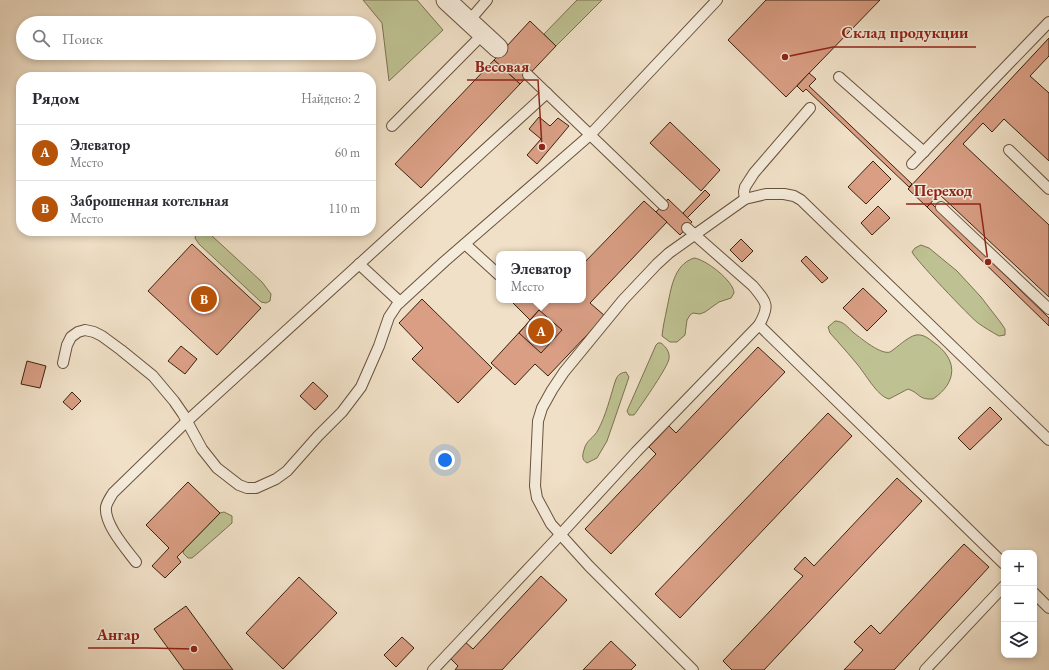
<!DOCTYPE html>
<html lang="ru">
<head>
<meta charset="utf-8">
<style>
  body { margin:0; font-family:"EB Garamond",serif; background:#f7f7f7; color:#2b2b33 }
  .controls { position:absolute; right:12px; bottom:12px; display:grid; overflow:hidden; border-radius:8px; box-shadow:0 2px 6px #0003 }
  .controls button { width:36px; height:36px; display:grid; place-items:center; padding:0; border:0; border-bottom:1px solid #e1e1e2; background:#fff; color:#2b2b33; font:20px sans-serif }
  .you { position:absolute; left:445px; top:460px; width:14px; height:14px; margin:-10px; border:3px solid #fff; border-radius:50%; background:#1a73e8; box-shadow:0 0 0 6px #1a73e833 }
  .badge { display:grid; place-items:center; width:26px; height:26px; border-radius:50%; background:#b45309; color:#fff; font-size:13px; font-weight:700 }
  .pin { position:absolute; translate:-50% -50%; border:2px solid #fff; box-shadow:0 1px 4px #0006 }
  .popup { position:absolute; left:496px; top:251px; width:90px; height:52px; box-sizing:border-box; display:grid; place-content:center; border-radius:8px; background:#fff; filter:drop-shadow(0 1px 3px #0005); font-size:13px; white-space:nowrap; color:#7c7c81 }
  .popup b { font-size:15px; color:#2b2b33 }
  .popup::after { content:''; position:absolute; left:50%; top:100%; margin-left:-8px; border:8px solid transparent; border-top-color:#fff }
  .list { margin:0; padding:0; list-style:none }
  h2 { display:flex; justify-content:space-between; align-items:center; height:52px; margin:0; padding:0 16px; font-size:17px }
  h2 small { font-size:13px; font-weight:400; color:#7c7c81 }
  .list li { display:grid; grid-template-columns:26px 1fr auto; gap:12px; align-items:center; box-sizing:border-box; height:56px; padding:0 16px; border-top:1px solid #e1e1e2 }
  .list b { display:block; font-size:15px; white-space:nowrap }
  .list p { margin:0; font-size:13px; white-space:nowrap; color:#7c7c81 }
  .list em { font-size:13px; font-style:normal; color:#7c7c81 }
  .icon { flex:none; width:22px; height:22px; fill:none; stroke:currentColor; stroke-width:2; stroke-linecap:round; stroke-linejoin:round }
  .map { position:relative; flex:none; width:1049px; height:670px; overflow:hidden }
  .search { position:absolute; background:#fff; box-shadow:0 2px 6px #0003; left:16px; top:16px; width:360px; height:44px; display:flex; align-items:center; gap:10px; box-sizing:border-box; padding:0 14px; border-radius:22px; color:#7c7c81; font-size:15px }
  .panel { position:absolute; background:#fff; box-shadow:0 2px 6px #0003; left:16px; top:72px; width:360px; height:164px; border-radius:16px }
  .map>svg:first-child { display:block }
  .green { fill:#bec192; stroke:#7c7250 }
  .building { fill:#d99e84; stroke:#3a220f }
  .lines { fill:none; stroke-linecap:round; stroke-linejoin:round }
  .service-casing { stroke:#68523d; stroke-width:12 }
  .minor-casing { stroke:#68523d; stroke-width:21 }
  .service { stroke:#f5ebdb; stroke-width:10 }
  .minor { stroke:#f5ebdb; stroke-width:19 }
  .leader { fill:none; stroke:#8f2418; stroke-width:1.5 }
  .callout-dot { fill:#8f2418; stroke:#f5ebdb; stroke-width:1.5 }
  .callout-label { font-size:16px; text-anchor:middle; font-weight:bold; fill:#8f2418; stroke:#f5ebdb; stroke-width:3; stroke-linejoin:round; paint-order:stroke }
</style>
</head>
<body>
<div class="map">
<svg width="1049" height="670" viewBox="0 0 1049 670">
  <rect width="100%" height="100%" fill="#f0e0c7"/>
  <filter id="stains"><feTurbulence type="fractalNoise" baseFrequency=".005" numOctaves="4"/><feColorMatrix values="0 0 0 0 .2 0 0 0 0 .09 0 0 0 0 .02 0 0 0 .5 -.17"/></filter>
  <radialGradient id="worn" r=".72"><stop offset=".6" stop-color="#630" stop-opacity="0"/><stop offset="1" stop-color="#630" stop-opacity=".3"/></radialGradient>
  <!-- green -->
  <g class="green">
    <path d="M363,0h54l26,30 -54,51 -7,-58z"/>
    <path d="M577,0h25l-46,46 -12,-12z"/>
    <path d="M199,231h6l6,4 51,47 9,12 -1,7 -4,2 -5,-1 -62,-58 -4,-6 1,-4z"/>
    <path d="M921,245l8,3 28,23 24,26 20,26 4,6v6l-6,1c-7,-4 -14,-8 -21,-13 -8,-6 -64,-65 -66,-71l3,-4z"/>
    <path d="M694,258c11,1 40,23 40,35l-3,5 -12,4 -14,10 -5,2 -7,-1 -3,2 -3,5 -2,15 -8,7h-7l-8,-6c1,-10 3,-18 5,-28 4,-18 6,-43 27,-50z"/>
    <path d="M835,321c9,0 13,7 19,12 8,6 27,22 36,19 8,-5 17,-15 26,-17 7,-1 12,3 17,7 25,17 25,40 0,57 -15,1 -13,-6 -25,-10l-19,10c-12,-3 -24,-26 -32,-35 -9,-11 -18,-21 -27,-31l-2,-6z"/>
    <path d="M658,343h3c5,4 9,9 8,16 -2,9 -25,42 -32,52l-3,4h-5l-2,-4 29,-66z"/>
    <path d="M626,372l3,5 -22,64 -10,17 -10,5c-5,-3 -5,-7 -3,-13 2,-10 10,-12 14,-20 8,-15 12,-32 17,-48 2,-6 4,-9 11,-10z"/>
    <path d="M224,512l8,4v7l-34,30 -6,5h-4l-5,-5 1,-3 36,-37z"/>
  </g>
  <!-- building -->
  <g class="building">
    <path d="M766,0h114l-94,97 -58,-57z"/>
    <path d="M530,21l26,25 -36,38 -26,-24z"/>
    <path d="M1049,38v18l-19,20 19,17v68l-45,-42 -12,13 -9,-9 -20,21 86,81v72l-110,-103 -12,13 -19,-18z"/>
    <path d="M494,60l26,24 -99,104 -26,-24z"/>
    <path d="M809,73l7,6 -7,7 103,98 -3,3 -103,-98 -3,3 -6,-6z"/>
    <path d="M539,117l11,9 8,-8 11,8 -32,38 -10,-9 14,-16 -12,-10z"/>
    <path d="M670,122l50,48 -19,21 -51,-48z"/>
    <path d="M873,161l18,18 -25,25 -18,-17z"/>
    <path d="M705,190l5,5 -23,23 -4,-5z"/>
    <path d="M668,199l24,23 -12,13 -24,-23z"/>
    <path d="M644,201l23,21 -77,81 15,13 -57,60 -13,-12 -20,21 -24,-22 58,-63h34v-36z"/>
    <path d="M931,203l118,115v8l-122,-119z"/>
    <path d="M878,206l12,12 -18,17 -11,-12z"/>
    <path d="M741,239l12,12 -11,11 -12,-12z"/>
    <path d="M192,244l69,64 -44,47 -69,-64z"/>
    <path d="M806,256l22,22 -6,5 -21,-22z"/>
    <path d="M863,288l24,23 -20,20 -24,-23z"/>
    <path d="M422,299l70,69 -34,35 -46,-44 11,-11 -24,-25z"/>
    <path d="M512,300h25l6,6 -13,14 -19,-19z"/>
    <path d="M539,310l23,20 -21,23 -22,-20z"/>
    <path d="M181,346l16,13 -12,15 -17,-13z"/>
    <path d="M758,347l27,25 -174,182 -26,-25 71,-75 -7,-7 20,-21 7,7z"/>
    <path d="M27,361l19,5 -6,22 -19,-4z"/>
    <path d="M313,382l15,14 -13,14 -15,-14z"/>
    <path d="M72,392l9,9 -9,9 -9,-8z"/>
    <path d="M990,407l12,12 -32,31 -12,-12z"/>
    <path d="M828,413l24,23 -172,182 -25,-24z"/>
    <path d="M897,478l25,23 -158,169h-32l-9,-9 80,-85 -9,-7 11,-12 9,9z"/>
    <path d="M188,482l32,31 -43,44 4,5 -16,16 -13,-12 17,-18 -23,-23z"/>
    <path d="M964,544l25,23 -95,103h-50l19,-20 -9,-8 17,-17 9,9z"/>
    <path d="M541,576l26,24 -65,70h-47l3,-4 -9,-9 15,-16 9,8z"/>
    <path d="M299,577l38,36 -54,56 -37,-36z"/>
    <path d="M186,606l47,64h-49l-30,-41z"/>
    <path d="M402,637l12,11 -18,19 -12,-12z"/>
    <path d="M611,641l25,24 -5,5h-48z"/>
  </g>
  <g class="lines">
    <defs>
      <g id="service">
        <path d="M469,21l18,-21"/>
        <path d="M528,75l135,130"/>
        <path d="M839,77l85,75"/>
        <path d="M392,126l91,-92"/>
        <path d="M1009,150l40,39"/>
        <path d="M912,164l137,-142"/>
        <path d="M745,199l-1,-7 1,-5 9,-14 56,-65"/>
        <path d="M941,207l108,102"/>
        <path d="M465,244l34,31"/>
        <path d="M359,264l41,38"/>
        <path d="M759,325l245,239"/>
        <path d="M63,363l4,-18 4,-8 7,-5 7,-2 9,2 8,4 19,14 32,26 21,25 9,13 19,35 15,19 22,17 8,3h9l20,-9 11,-8 31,-35 24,-24 19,-25 18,-41 10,-29 8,-12 48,-44 145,-126 127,-135"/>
        <path d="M136,562c-10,-13 -32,-38 -30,-55 1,-5 4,-9 7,-14l73,-71 361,-329"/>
        <path d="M1034,593l15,15"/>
        <path d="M433,670l127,-135 76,-83 123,-127c11,-20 8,-22 -6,-39l-66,-58"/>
        <path d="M693,670l-104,-104 -38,-42 -14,-26 -2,-12 3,-65 4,-13 10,-18 12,-18 59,-72 34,-36 12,-11 76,-54 21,-5h18l10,2 7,4 248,240"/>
        <path d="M925,670l79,-84"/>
      </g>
      <path id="minor" d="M446,0l52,48"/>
    </defs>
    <!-- service casing -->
    <use href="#service" class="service-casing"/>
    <!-- minor casing -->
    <use href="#minor" class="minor-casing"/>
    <!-- service -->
    <use href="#service" class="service"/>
    <!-- minor -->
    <use href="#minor" class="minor"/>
  </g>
  <!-- callouts -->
  <path class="leader" d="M785 57L833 47H976M542 147L538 80H467M988 262L980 204H906M194 649L147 648H88"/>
  <g class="callout-dot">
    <circle cx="785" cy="57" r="4"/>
    <circle cx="542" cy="147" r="4"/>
    <circle cx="988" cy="262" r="4"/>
    <circle cx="194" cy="649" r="4"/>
  </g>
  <g class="callout-label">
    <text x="905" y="38">Склад продукции</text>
    <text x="502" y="72">Весовая</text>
    <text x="943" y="196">Переход</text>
    <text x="118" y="640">Ангар</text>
  </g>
  <rect width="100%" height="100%" filter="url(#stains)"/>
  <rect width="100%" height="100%" fill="url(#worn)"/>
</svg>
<div class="controls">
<button>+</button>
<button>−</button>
<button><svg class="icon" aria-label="layers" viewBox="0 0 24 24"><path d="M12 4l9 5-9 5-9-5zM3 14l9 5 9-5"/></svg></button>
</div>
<div class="you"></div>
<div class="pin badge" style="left:541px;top:331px">A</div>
<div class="popup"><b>Элеватор</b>Место</div>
<div class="pin badge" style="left:204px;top:299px">B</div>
<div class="search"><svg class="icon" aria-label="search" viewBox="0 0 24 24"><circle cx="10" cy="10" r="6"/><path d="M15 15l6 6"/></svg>Поиск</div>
<section class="panel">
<h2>Рядом<small>Найдено: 2</small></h2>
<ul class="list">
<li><span class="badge">A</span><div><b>Элеватор</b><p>Место</p></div><em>60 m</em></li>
<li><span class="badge">B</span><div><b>Заброшенная котельная</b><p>Место</p></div><em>110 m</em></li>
</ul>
</section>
</div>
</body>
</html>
